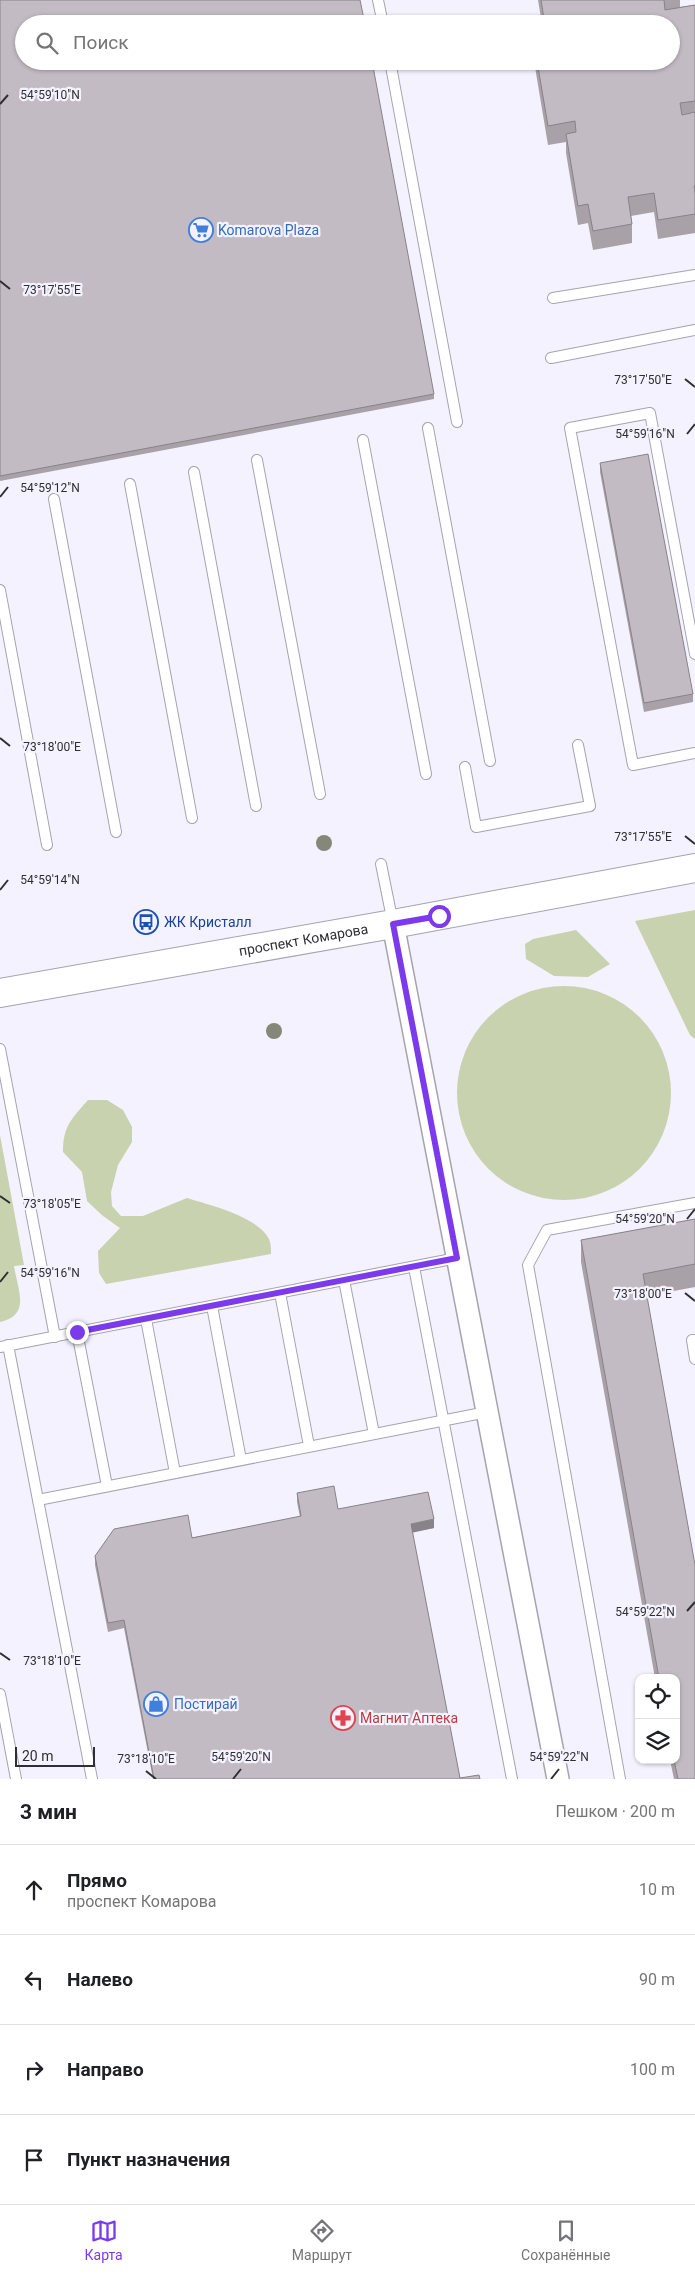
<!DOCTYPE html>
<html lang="ru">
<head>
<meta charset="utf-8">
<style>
  body { margin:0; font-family:Roboto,sans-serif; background:#f2f2f2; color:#202124 }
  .controls { position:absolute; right:15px; bottom:15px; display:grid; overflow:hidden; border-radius:10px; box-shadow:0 1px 4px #0004 }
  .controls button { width:45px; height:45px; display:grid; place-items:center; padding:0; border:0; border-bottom:1px solid #e0e0e0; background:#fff; color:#202124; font:25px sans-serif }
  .scale { position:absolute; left:15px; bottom:12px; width:80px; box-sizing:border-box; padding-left:5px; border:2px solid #2f2e32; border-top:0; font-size:14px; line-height:18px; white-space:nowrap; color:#2f2e32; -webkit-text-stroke:4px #f4f2fe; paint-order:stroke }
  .stop { position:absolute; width:15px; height:15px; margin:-11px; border:4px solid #7c3aed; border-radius:50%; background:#fff }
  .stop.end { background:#7c3aed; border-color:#fff; box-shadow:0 1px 5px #0008 }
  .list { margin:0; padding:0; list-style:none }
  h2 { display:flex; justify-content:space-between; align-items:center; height:65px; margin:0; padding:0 20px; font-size:21px }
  h2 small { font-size:16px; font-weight:400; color:#757577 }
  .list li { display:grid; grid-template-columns:32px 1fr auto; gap:15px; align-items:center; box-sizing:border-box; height:90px; padding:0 20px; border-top:1px solid #e0e0e0 }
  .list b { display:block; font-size:19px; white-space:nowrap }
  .list p { margin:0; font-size:16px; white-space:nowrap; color:#757577 }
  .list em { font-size:16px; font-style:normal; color:#757577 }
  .icon { flex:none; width:28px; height:28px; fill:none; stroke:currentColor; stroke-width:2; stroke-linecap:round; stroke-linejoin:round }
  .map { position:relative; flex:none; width:695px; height:1779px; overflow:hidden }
  .search { position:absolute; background:#fff; box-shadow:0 1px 4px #0004; left:15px; right:15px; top:15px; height:55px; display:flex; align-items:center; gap:12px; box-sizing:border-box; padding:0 18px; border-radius:28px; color:#757577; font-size:19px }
  .sheet { height:425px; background:#fff }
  nav { display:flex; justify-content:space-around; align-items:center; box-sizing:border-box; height:70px; border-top:1px solid #e0e0e0; background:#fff; font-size:14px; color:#757577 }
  nav a { display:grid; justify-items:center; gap:2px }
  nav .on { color:#7c3aed }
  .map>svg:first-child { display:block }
  .green { fill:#c8d2ae }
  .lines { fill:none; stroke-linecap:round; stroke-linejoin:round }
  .service-casing { stroke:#a5a3ad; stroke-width:12 }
  .minor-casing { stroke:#a5a3ad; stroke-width:24 }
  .secondary-casing { stroke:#a5a3ad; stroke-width:30 }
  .service { stroke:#fff; stroke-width:10 }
  .minor { stroke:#fff; stroke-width:21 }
  .secondary { stroke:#fff; stroke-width:28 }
  .tree { fill:#858878 }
  .wall { fill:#a8a1a8 }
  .shaded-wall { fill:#888388 }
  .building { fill:#c3bbc3; stroke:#888388 }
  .route { stroke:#7c3aed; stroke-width:6 }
  .ticks { fill:none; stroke:#2f2e32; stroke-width:2 }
  .labels { text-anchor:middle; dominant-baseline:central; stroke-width:4.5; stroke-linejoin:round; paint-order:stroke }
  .shop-label { font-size:14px; fill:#366cbe; stroke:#f4f2fe; text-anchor:start }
  .transit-label { font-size:14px; fill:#164399; stroke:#f4f2fe; text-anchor:start }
  .street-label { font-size:14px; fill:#2f2e32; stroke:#f4f2fe }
  .health-label { font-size:14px; fill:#be3a42; stroke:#f4f2fe; text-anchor:start }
  .ticks-label { font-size:12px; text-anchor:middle; fill:#2f2e32; stroke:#f4f2fe; stroke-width:4.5; stroke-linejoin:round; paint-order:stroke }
</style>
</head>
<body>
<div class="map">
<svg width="695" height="1779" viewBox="0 0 695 1779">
  <rect width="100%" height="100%" fill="#f4f2fe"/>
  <!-- green -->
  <g class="green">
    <path d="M695,910v129l-5,-4 -55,-114z"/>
    <path d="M576,930l34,34 -22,13 -34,-1 -28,-17 -1,-15 8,-5z"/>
    <circle cx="564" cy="1093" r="107"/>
    <path d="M88,1100h19l16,10 9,17v15l-14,23 -7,27 1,14 9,10h22l44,-18c22,7 70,18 82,41 2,4 2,10 2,15l-165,30 -7,-11 -1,-22 22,-23 -17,-12 -16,-15 -5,-29 -19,-20c0,-25 8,-33 25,-52z"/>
    <path d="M0,1135l24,130 -10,1c4,25 17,49 -14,56z"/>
  </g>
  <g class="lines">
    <defs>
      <g id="service">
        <path d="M378,0l5,24"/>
        <path d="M390,61l67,361"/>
        <path d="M553,298l142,-23"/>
        <path d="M551,358l144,-28"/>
        <path d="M428,428l62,333"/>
        <path d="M363,440l63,334"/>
        <path d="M257,460l63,334"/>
        <path d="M194,472l62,334"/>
        <path d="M130,484l62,334"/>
        <path d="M54,499l62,333"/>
        <path d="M0,590l47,255"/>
        <path d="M695,654l-45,-241 -80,15 63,337 62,-12"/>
        <path d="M465,767l11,60 114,-21 -12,-61"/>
        <path d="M381,864l12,59"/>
        <path d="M0,1049l55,288"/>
        <path d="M414,1267l98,512"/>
        <path d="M344,1280l30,154"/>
        <path d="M280,1293l29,153"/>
        <path d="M212,1306l29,154"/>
        <path d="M146,1319l29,154"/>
        <path d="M77,1332l30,154"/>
        <path d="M695,1340h-3l3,19"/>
        <path d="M8,1345l84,434"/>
        <path d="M0,1347l457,-89"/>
        <path d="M38,1500l449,-88"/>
        <path d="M0,1694l16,85"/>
        <path d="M620,1779l-92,-514 19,-35 148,-27"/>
      </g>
      <path id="minor" d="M393,924l165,855"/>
      <g id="secondary">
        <path id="s1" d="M0,993l393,-69 302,-56"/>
      </g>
    </defs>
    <!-- service casing -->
    <use href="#service" class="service-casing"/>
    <!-- minor casing -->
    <use href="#minor" class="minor-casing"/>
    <!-- secondary casing -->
    <use href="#secondary" class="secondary-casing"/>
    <!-- service -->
    <use href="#service" class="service"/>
    <!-- minor -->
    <use href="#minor" class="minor"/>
    <!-- secondary -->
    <use href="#secondary" class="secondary"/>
  </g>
  <!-- trees -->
  <g class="tree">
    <circle cx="324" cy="843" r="8"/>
    <circle cx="274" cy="1031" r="8"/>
  </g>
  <!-- wall -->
  <g class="wall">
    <path d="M0,0l434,394v5l-434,82z"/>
    <path d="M538,0h142v7l15,-2v228l-37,6 -4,-27 -23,4 1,8v19l-39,7 -5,-27 -10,2 -12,-72v-11l-18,3 -14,-84h137v-37h-129z"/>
    <path d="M600,463l93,231v8l-49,10 -44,-240z"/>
    <path d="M695,1219v68l-48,9 48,483h-21l-4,-19h6v-82h-21l-74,-416v-22z"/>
    <path d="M297,1493l41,16 96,19 -22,4 48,246 20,1h-327l-29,-151 -16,4 -13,-67v-9l205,-39 -3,-15z"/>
  </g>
  <!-- shaded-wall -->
  <path class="shaded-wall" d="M434,1519v9l-23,5v-9z"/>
  <!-- building -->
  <g class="building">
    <path d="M0,0h360l5,24h-341v37h348l62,333 -434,82z"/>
    <path d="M541,0h123l1,10 30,-5v96l-15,2 2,12 13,-3v74h-1l1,7v21l-37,6 -4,-27 -26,4 4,27 -39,7 -5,-27 -10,2 -12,-72 10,-2 -1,-11 -27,5 -11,-65h134v-37h-112l-2,-7 -13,2z"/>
    <path d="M648,454l45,240 -49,9 -44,-240z"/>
    <path d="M695,1219v45l-52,10 52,291v214h-17l-4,-19h2v-82h-17l-78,-438z"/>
    <path d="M334,1486l4,23 90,-17 6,27 -23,5 49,254 19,-3 1,4h-326l-30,-159 -16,3 -13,-67 19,-27 74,-14 4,23 109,-22 -4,-23z"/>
  </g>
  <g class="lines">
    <!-- route -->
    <path class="route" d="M77,1332l380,-74 -64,-334 46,-8"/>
  </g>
  <!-- ticks -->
  <path class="ticks" d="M0,104l8,-9M0,281l10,8M685,379l10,8M687,434l8,-10M0,497l8,-10M0,738l10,8M685,836l10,8M0,890l8,-10M0,1196l10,7M687,1219l8,-10M0,1282l8,-10M685,1293l10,8M687,1611l8,-9M0,1653l10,7M146,1771l10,8M233,1779l8,-10M551,1779l8,-10"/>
  <!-- icons -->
  <defs>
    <symbol id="supermarket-ring" viewBox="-11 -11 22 22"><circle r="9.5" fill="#f4f2fe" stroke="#3f7fe0" stroke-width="1.5"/><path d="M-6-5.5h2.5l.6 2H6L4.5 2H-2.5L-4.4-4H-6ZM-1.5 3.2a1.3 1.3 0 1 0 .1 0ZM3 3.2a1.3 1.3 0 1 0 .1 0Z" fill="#3f7fe0"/></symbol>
    <symbol id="bus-ring" viewBox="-11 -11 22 22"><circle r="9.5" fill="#f4f2fe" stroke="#1a4fb4" stroke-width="1.5"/><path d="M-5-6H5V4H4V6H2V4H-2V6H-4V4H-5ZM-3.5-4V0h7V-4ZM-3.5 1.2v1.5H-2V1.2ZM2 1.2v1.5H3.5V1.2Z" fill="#1a4fb4"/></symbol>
    <symbol id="shop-ring" viewBox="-11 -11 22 22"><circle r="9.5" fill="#f4f2fe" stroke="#3f7fe0" stroke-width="1.5"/><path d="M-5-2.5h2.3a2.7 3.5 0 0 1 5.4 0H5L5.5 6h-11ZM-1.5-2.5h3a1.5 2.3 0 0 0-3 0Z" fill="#3f7fe0"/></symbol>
    <symbol id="pharmacy-ring" viewBox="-11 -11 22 22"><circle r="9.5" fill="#f4f2fe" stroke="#e0444e" stroke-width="1.5"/><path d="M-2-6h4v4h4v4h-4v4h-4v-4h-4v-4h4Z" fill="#e0444e"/></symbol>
  </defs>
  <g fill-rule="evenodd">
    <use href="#supermarket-ring" x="187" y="216" width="28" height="28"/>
    <use href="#bus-ring" x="132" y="908" width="28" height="28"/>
    <use href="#shop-ring" x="142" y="1690" width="28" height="28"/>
    <use href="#pharmacy-ring" x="329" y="1704" width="28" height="28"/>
  </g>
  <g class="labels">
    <!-- shop labels -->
    <g class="shop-label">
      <text x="218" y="230">Komarova Plaza</text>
      <text x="174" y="1704">Постирай</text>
    </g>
    <!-- transit labels -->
    <g class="transit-label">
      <text x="164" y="922">ЖК Кристалл</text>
    </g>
    <!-- street labels -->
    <g class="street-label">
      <text stroke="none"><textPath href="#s1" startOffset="308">проспект Комарова</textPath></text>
    </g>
    <!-- health labels -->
    <g class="health-label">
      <text x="360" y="1718">Магнит Аптека</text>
    </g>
  </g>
  <g class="ticks-label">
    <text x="50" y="99">54°59'10"N</text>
    <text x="52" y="294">73°17'55"E</text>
    <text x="643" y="384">73°17'50"E</text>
    <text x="645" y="438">54°59'16"N</text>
    <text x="50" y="492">54°59'12"N</text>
    <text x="52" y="751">73°18'00"E</text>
    <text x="643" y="841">73°17'55"E</text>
    <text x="50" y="884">54°59'14"N</text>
    <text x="52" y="1208">73°18'05"E</text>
    <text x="645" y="1223">54°59'20"N</text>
    <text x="50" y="1277">54°59'16"N</text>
    <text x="643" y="1298">73°18'00"E</text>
    <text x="645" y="1616">54°59'22"N</text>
    <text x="52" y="1665">73°18'10"E</text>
    <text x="241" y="1761">54°59'20"N</text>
    <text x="559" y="1761">54°59'22"N</text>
    <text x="146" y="1763">73°18'10"E</text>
  </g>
</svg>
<div class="controls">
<button><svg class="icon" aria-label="locate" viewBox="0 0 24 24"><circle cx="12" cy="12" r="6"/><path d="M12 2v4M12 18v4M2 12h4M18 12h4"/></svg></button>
<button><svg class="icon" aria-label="layers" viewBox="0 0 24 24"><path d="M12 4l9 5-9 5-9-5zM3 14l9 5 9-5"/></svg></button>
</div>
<div class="scale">20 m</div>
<div class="stop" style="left:439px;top:916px"></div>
<div class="stop end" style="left:77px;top:1332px"></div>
<div class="search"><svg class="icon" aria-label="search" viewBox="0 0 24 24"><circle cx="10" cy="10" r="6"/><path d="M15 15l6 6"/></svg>Поиск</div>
</div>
<section class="sheet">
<h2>3 мин<small>Пешком · 200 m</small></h2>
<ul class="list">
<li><svg class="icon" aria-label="ahead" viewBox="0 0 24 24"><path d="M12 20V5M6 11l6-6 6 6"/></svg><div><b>Прямо</b><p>проспект Комарова</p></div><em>10 m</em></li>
<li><svg class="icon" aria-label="left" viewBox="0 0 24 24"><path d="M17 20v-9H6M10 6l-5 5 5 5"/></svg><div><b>Налево</b></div><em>90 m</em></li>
<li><svg class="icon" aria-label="right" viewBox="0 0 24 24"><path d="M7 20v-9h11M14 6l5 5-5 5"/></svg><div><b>Направо</b></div><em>100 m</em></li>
<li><svg class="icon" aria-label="arrive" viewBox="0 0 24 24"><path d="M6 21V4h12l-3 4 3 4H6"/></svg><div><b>Пункт назначения</b></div></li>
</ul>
</section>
<nav>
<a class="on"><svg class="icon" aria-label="map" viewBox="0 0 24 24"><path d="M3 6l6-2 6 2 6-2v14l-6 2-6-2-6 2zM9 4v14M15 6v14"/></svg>Карта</a>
<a><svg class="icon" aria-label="directions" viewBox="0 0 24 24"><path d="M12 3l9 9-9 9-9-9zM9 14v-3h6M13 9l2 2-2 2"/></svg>Маршрут</a>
<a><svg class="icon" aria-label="saved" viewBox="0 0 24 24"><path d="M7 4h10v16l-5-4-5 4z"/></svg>Сохранённые</a>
</nav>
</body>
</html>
